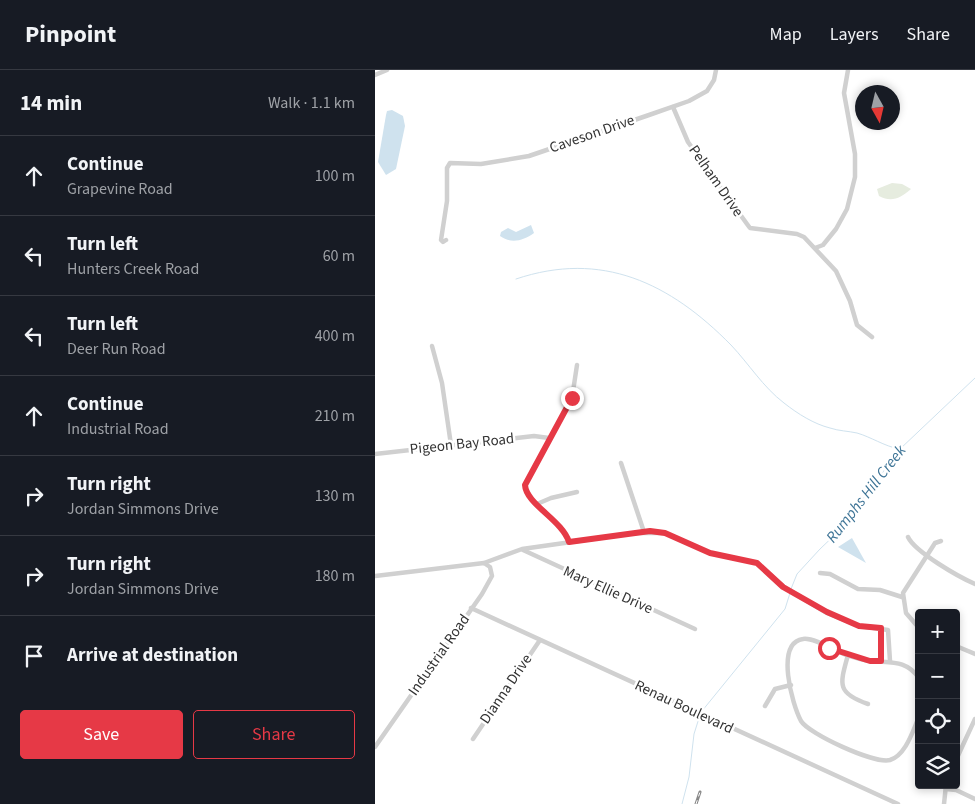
<!DOCTYPE html>
<html lang="en">
<head>
<meta charset="utf-8">
<style>
  body { margin:0; font-family:"Source Sans 3",sans-serif; background:#20242c; color:#f1f3f6 }
  .controls { position:absolute; right:15px; bottom:15px; display:grid; overflow:hidden; border-radius:5px; box-shadow:0 2px 8px #0003 }
  .controls button { width:45px; height:45px; display:grid; place-items:center; padding:0; border:0; border-bottom:1px solid #363941; background:#171b24; color:#f1f3f6; font:25px sans-serif }
  .compass { position:absolute; left:480px; top:15px; width:45px; height:45px; border-radius:50%; background:#171b24; box-shadow:0 2px 8px #0003; rotate:172deg }
  .stop { position:absolute; width:15px; height:15px; margin:-11px; border:4px solid #e63946; border-radius:50%; background:#fff }
  .stop.end { background:#e63946; border-color:#fff; box-shadow:0 1px 5px #0008 }
  .list { margin:0; padding:0; list-style:none }
  h2 { display:flex; justify-content:space-between; align-items:center; height:65px; margin:0; padding:0 20px; font-size:21px }
  h2 small { font-size:16px; font-weight:400; color:#9ea1a6 }
  .list li { display:grid; grid-template-columns:32px 1fr auto; gap:15px; align-items:center; box-sizing:border-box; height:80px; padding:0 20px; border-top:1px solid #363941 }
  .list b { display:block; font-size:19px; white-space:nowrap }
  .list p { margin:0; font-size:16px; white-space:nowrap; color:#9ea1a6 }
  .list em { font-size:16px; font-style:normal; color:#9ea1a6 }
  .actions { display:flex; gap:10px; padding:15px 20px }
  .actions a { flex:1; padding:11px 0; border:1px solid #e63946; border-radius:5px; text-align:center; font-size:18px; color:#e63946 }
  .actions .main { background:#e63946; color:#fff }
  .icon { flex:none; width:28px; height:28px; fill:none; stroke:currentColor; stroke-width:2; stroke-linecap:round; stroke-linejoin:round }
  .map { position:relative; flex:none; width:600px; height:734px; overflow:hidden }
  header { display:flex; align-items:center; gap:30px; box-sizing:border-box; height:70px; padding:0 25px; background:#171b24; border-bottom:1px solid #363941 }
  header strong { font-size:24px }
  nav { display:flex; gap:28px; margin-inline-start:auto; font-size:18px }
  main { display:flex }
  aside { flex:1; background:#171b24 }
  .map>svg:first-child { display:block }
  .green { fill:#e6ecdf }
  .water { fill:#cfe2ee }
  .lines { fill:none; stroke-linecap:round; stroke-linejoin:round }
  .stream { stroke:#cfe2ee; stroke-width:1 }
  .street { stroke:#d0d0d0; stroke-width:4.5 }
  .rail-casing { stroke:#888; stroke-width:3 }
  .rail { stroke:#fff; stroke-width:1; stroke-dasharray:4; stroke-linecap:butt }
  .route { stroke:#e63946; stroke-width:6 }
  .labels { text-anchor:middle; dominant-baseline:central; stroke-width:5; stroke-linejoin:round; paint-order:stroke }
  .street-label { font-size:15px; fill:#333; stroke:#fff }
  .water-label { font-size:16px; font-style:italic; fill:#3f7597; stroke:#fff }
</style>
</head>
<body>
<header>
<strong>Pinpoint</strong>
<nav><a>Map</a><a>Layers</a><a>Share</a></nav>
</header>
<main>
<aside>
<h2>14 min<small>Walk · 1.1 km</small></h2>
<ul class="list">
<li><svg class="icon" aria-label="ahead" viewBox="0 0 24 24"><path d="M12 20V5M6 11l6-6 6 6"/></svg><div><b>Continue</b><p>Grapevine Road</p></div><em>100 m</em></li>
<li><svg class="icon" aria-label="left" viewBox="0 0 24 24"><path d="M17 20v-9H6M10 6l-5 5 5 5"/></svg><div><b>Turn left</b><p>Hunters Creek Road</p></div><em>60 m</em></li>
<li><svg class="icon" aria-label="left" viewBox="0 0 24 24"><path d="M17 20v-9H6M10 6l-5 5 5 5"/></svg><div><b>Turn left</b><p>Deer Run Road</p></div><em>400 m</em></li>
<li><svg class="icon" aria-label="ahead" viewBox="0 0 24 24"><path d="M12 20V5M6 11l6-6 6 6"/></svg><div><b>Continue</b><p>Industrial Road</p></div><em>210 m</em></li>
<li><svg class="icon" aria-label="right" viewBox="0 0 24 24"><path d="M7 20v-9h11M14 6l5 5-5 5"/></svg><div><b>Turn right</b><p>Jordan Simmons Drive</p></div><em>130 m</em></li>
<li><svg class="icon" aria-label="right" viewBox="0 0 24 24"><path d="M7 20v-9h11M14 6l5 5-5 5"/></svg><div><b>Turn right</b><p>Jordan Simmons Drive</p></div><em>180 m</em></li>
<li><svg class="icon" aria-label="arrive" viewBox="0 0 24 24"><path d="M6 21V4h12l-3 4 3 4H6"/></svg><div><b>Arrive at destination</b></div></li>
</ul>
<div class="actions"><a class="main">Save</a><a>Share</a></div>
</aside>
<div class="map">
<svg width="600" height="734" viewBox="0 0 600 734">
  <rect width="100%" height="100%" fill="#fff"/>
  <!-- green -->
  <path class="green" d="M517,113l10,1 9,5c-11,9 -19,14 -32,7l-2,-7z"/>
  <!-- water -->
  <g class="water">
    <path d="M17,40l11,6 2,10 -9,43 -10,6 -8,-13 8,-47 1,-4z"/>
    <path d="M156,155l3,8c-11,8 -23,11 -34,3l1,-4 7,-4 8,4z"/>
    <path d="M477,468l14,25 -28,-16z"/>
  </g>
  <g class="lines">
    <!-- stream -->
    <g class="stream">
      <path d="M141,209c86,-29 154,4 215,66 18,19 32,42 53,58 14,11 30,21 46,25 9,3 18,3 27,5 14,4 27,13 42,16"/>
      <path d="M416,519l6,-15 23,-25 21,-20 59,-80 75,-71"/>
      <path d="M327,641l83,-102 5,-16"/>
      <path d="M307,734l7,-27 5,-43 6,-19"/>
    </g>
    <!-- street -->
    <g class="street">
      <path d="M0,5l12,-5"/>
      <path d="M298,37l15,35 59,82 3,4 47,6 7,3 32,34 14,30 7,24 15,12"/>
      <path d="M71,170l-3,2 -2,-2 6,-39v-33l3,-5 31,1 48,-8 120,-41 40,-14 18,-10 7,-11 2,-10"/>
      <path d="M440,178l8,-3 13,-16 11,-20 8,-32v-23l-11,-61 4,-23"/>
      <path d="M57,276l10,37 9,62"/>
      <path d="M0,384l159,-18 15,2"/>
      <path d="M246,393l23,69"/>
      <path d="M162,434l14,-6 26,-6"/>
      <path d="M533,467c7,15 51,40 67,47"/>
      <path d="M194,472c-7,-23 -43,-37 -44,-57l47,-87 5,-33"/>
      <path d="M148,480l172,79"/>
      <path d="M109,493l38,-14 113,-16h30l45,20 47,10 27,24 43,26 32,13 29,4 2,31"/>
      <path d="M445,503l10,1 28,15 22,1 22,7"/>
      <path d="M0,506l109,-13 6,4 2,9 -10,18 -107,153"/>
      <path d="M96,538l427,196"/>
      <path d="M506,558v33"/>
      <path d="M544,558l-13,-15 -3,-20 32,-50 6,-2"/>
      <path d="M581,576l19,8"/>
      <path d="M473,585c-8,29 -12,38 20,49"/>
      <path d="M544,608c-13,-18 -27,-15 -47,-17 -9,0 -18,-4 -26,-6 -10,-4 -33,-18 -43,-16 -28,4 -11,65 -2,82 8,13 73,43 89,39 16,-5 23,-30 29,-43"/>
      <path d="M390,636l10,-17 16,-4"/>
      <path d="M98,669l67,-99"/>
      <path d="M581,690l19,-41"/>
      <path d="M571,719l10,1 19,9"/>
      <path d="M569,734l2,-19"/>
    </g>
    <defs>
      <path id="rail" d="M321,734l4,-12"/>
    </defs>
    <!-- rail casing -->
    <use href="#rail" class="rail-casing"/>
    <!-- rail -->
    <use href="#rail" class="rail"/>
  </g>
  <g class="lines">
    <!-- route -->
    <path class="route" d="M197,328l-47,87c1,19 37,35 44,57l81,-11 15,2 45,20 47,10 26,24 44,25 32,14 22,2v33h-11l-41,-13"/>
  </g>
  <g class="labels">
    <!-- street labels -->
    <g class="street-label">
      <text transform="translate(217 64) rotate(-19)">Caveson Drive</text>
      <text transform="translate(341 111) rotate(55)">Pelham Drive</text>
      <text transform="translate(87 374) rotate(-6)">Pigeon Bay Road</text>
      <text transform="translate(233 520) rotate(24)">Mary Ellie Drive</text>
      <text transform="translate(64 585) rotate(-55)">Industrial Road</text>
      <text transform="translate(131 619) rotate(-56)">Dianna Drive</text>
      <text transform="translate(309 637) rotate(25)">Renau Boulevard</text>
    </g>
    <!-- water labels -->
    <g class="water-label">
      <text transform="translate(491 424) rotate(-52)">Rumphs Hill Creek</text>
    </g>
  </g>
</svg>
<div class="controls">
<button>+</button>
<button>−</button>
<button><svg class="icon" aria-label="locate" viewBox="0 0 24 24"><circle cx="12" cy="12" r="6"/><path d="M12 2v4M12 18v4M2 12h4M18 12h4"/></svg></button>
<button><svg class="icon" aria-label="layers" viewBox="0 0 24 24"><path d="M12 4l9 5-9 5-9-5zM3 14l9 5 9-5"/></svg></button>
</div>
<svg class="compass" viewBox="-18 -18 36 36"><path d="M0-13l5 13h-10z" fill="#e53935"/><path d="M0 13l5-13h-10z" fill="#9ea1a6"/></svg>
<div class="stop" style="left:454px;top:578px"></div>
<div class="stop end" style="left:197px;top:328px"></div>
</div>
</main>
</body>
</html>
